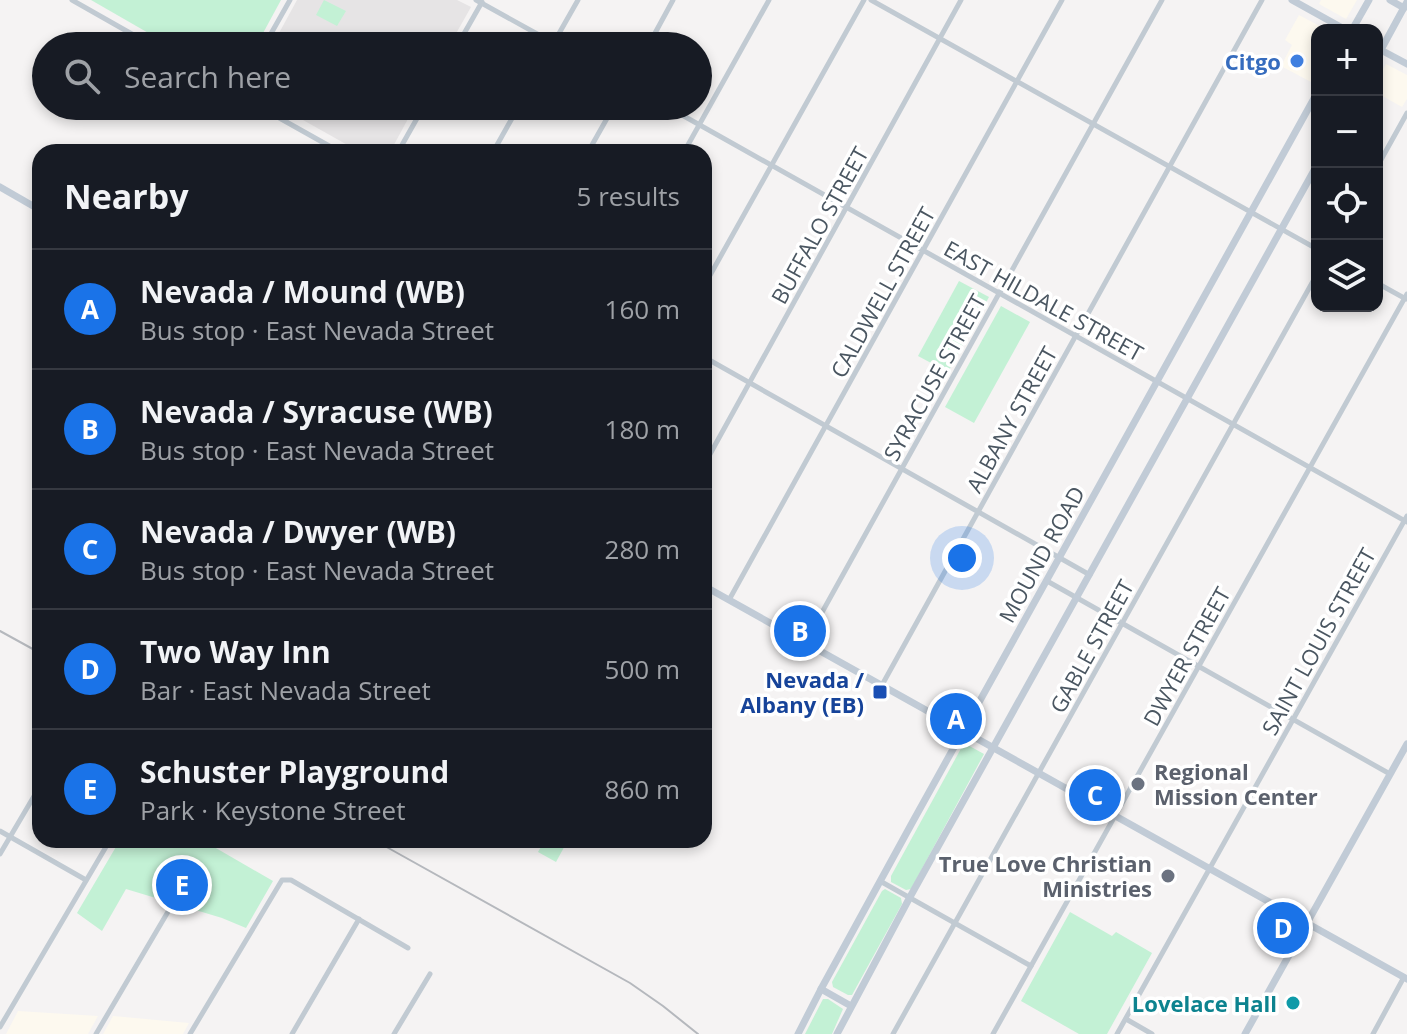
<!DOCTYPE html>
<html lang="en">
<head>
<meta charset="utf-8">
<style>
  body { margin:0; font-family:"Open Sans",sans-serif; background:#20242c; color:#f1f3f6 }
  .controls { position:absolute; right:24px; top:24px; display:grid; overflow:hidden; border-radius:16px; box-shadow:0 4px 12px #0003 }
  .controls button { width:72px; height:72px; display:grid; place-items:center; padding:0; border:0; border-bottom:2px solid #363941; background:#171b24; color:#f1f3f6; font:40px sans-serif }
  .you { position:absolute; left:962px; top:558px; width:28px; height:28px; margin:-20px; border:6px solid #fff; border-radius:50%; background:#1a73e8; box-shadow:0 0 0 12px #1a73e833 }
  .badge { display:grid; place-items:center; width:52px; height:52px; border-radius:50%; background:#1a73e8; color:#fff; font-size:26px; font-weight:700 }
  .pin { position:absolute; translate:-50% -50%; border:4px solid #fff; box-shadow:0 2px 8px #0006 }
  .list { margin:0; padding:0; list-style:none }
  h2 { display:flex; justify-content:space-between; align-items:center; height:104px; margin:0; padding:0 32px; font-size:34px }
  h2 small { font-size:26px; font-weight:400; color:#9ea1a6 }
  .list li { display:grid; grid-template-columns:52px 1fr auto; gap:24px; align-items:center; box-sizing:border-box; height:120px; padding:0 32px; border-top:2px solid #363941 }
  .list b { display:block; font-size:30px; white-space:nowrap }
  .list p { margin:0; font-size:26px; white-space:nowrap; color:#9ea1a6 }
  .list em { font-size:26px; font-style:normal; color:#9ea1a6 }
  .icon { flex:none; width:44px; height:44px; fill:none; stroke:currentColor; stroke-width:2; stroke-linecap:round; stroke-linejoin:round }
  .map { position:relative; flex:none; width:1407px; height:1034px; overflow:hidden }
  .search { position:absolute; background:#171b24; box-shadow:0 4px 12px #0003; left:32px; top:32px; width:680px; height:88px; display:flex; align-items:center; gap:20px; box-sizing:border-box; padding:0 28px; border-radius:44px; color:#9ea1a6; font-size:30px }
  .panel { position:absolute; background:#171b24; box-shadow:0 4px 12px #0003; left:32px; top:144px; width:680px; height:704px; border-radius:24px }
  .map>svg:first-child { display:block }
  .commercial { fill:#fdf9ef }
  .education { fill:#e6e4e5 }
  .green { fill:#c3f1d5 }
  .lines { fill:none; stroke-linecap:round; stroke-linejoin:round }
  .street { stroke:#c1cad2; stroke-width:5 }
  .secondary { stroke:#c1cbd6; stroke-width:7 }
  .rail { stroke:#b5b8bd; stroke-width:2 }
  .shop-dot { fill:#3f7fe0; stroke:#fff; stroke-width:3 }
  .transit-dot { fill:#1a4fb4; stroke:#fff; stroke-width:3 }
  .worship-dot { fill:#6b7280; stroke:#fff; stroke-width:3 }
  .culture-dot { fill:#0f9aa8; stroke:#fff; stroke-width:3 }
  .labels { text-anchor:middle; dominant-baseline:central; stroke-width:7; stroke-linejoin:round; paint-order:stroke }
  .shop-label { font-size:22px; font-weight:bold; fill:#366cbe; stroke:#fff; text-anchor:end }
  .street-label { font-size:22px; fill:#4a5661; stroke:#fff }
  .transit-label { font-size:22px; font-weight:bold; fill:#164399; stroke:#fff; text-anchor:end }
  .worship-label { font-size:22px; font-weight:bold; fill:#5b616d; stroke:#fff; text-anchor:start }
  .culture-label { font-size:22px; font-weight:bold; fill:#0d838f; stroke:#fff; text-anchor:end }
</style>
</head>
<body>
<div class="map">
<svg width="1407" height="1034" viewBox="0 0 1407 1034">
  <rect width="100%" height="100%" fill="#f5f3f3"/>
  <!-- commercial -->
  <g class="commercial">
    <path d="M1321,0h36l-11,19 -27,-15z"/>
    <path d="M1299,15l28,15h-10v41l-6,11 -30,-16 11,-21 -7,-5z"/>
    <path d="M1386,64l21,11v24l-5,8 -25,-14v-13z"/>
    <path d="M18,1011l80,5 -10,18h-82z"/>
    <path d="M113,1016l76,7 -6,11h-80z"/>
  </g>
  <!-- education -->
  <g class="education">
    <path d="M297,0h160l14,7 -22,39h-177z"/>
    <path d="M278,106h137l-25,46h-30z"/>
  </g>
  <!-- green -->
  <g class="green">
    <path d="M91,0h190l-25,46h-85z"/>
    <path d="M324,0l22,11 -9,15 -21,-11z"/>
    <path d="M959,281l30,16 -41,75 -30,-16z"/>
    <path d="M1001,306l29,16 -56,101 -29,-16z"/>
    <path d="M964,743l20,11 -73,135 -5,1 -15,-8v-6z"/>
    <path d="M120,840h82l71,41 -27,47 -24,-10 -96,-29 -24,42 -25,-18z"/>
    <path d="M545,840h23l-12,22 -18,-10z"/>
    <path d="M885,889l16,9 1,6 -50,91h-4l-15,-8 -1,-5 50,-91z"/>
    <path d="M1070,912l42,24 4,-4 36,21 -45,81h-28l-58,-33z"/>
    <path d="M823,999h5l15,10 -11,25h-27z"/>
  </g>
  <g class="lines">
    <!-- street -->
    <g class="street">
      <path d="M72,0l81,46"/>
      <path d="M476,0l83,46"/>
      <path d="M871,0l446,249"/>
      <path d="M553,44l25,-44"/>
      <path d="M264,46l26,-46"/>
      <path d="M457,46l25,-44"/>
      <path d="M648,46l25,-46"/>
      <path d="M258,106l82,46"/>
      <path d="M666,106l741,416"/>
      <path d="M398,152l26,-46"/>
      <path d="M493,152l26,-46"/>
      <path d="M588,152l26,-46"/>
      <path d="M684,152l85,-152"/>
      <path d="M1377,167l30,-54"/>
      <path d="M1377,283l29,16"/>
      <path d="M704,286l160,-286"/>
      <path d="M704,357l386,218"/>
      <path d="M704,465l257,-465"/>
      <path d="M1047,581l343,193"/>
      <path d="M729,600l333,-600"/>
      <path d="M805,643l357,-643"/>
      <path d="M882,685l380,-685"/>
      <path d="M0,831l86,49"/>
      <path d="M0,854l40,-68"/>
      <path d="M880,881l151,85"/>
      <path d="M1126,1019l26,15"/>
      <path d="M0,1027l110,-187"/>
      <path d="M96,1034l73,-124"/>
      <path d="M190,1034l92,-154h9l117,68"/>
      <path d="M292,1034l67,-115"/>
      <path d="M394,1034l36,-60"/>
      <path d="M893,1034l424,-760"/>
      <path d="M993,1034l414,-740"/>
      <path d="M1117,1034l290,-518"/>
      <path d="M1373,1034l31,-57"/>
    </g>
    <!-- secondary -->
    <g class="secondary">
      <path d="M1292,0l54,30"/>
      <path d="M1390,0l14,8"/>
      <path d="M1352,30l17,-30"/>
      <path d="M1379,49l28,15"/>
      <path d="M1377,57l30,-55"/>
      <path d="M0,187l40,23"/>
      <path d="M704,586l703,393"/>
      <path d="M821,989l30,17"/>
      <path d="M798,1034l23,-45 91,-166 405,-730"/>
      <path d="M837,1034l73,-137 407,-732"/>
      <path d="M1245,1034l162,-290"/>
    </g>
    <!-- rail -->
    <g class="rail">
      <path d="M0,631l40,22"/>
      <path d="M374,840l256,143 33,23 35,28"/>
    </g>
  </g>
  <!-- markers -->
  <circle class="shop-dot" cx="1297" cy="61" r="8"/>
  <rect class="transit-dot" x="872" y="684" width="16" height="16" rx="4"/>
  <g class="worship-dot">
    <circle cx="1138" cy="784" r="8"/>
    <circle cx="1168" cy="876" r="8"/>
  </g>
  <circle class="culture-dot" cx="1293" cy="1003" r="8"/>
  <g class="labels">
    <!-- shop labels -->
    <g class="shop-label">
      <text x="1281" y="61">Citgo</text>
    </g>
    <!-- street labels -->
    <g class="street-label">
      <text transform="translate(819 225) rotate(-61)">BUFFALO STREET</text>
      <text transform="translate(882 292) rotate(-61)">CALDWELL STREET</text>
      <text transform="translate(1044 300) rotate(29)">EAST HILDALE STREET</text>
      <text transform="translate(934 377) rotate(-61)">SYRACUSE STREET</text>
      <text transform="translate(1011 419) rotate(-61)">ALBANY STREET</text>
      <text transform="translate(1041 554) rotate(-61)">MOUND ROAD</text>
      <text transform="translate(1318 641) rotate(-61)">SAINT LOUIS STREET</text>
      <text transform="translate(1091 646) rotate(-61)">GABLE STREET</text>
      <text transform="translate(1186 656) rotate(-61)">DWYER STREET</text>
    </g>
    <!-- transit labels -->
    <g class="transit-label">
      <text x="864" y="679">Nevada /<tspan x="864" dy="25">Albany (EB)</tspan></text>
    </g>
    <!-- worship labels -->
    <g class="worship-label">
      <text x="1154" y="771">Regional<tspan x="1154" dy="25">Mission Center</tspan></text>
      <text x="1152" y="863" text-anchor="end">True Love Christian<tspan x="1152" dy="25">Ministries</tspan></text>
    </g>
    <!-- culture labels -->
    <g class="culture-label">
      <text x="1277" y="1003">Lovelace Hall</text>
    </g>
  </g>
</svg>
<div class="controls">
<button>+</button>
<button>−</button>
<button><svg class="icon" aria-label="locate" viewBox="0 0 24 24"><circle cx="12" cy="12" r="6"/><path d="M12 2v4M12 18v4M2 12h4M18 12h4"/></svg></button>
<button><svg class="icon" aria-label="layers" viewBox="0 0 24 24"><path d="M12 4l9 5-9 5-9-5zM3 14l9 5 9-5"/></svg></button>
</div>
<div class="you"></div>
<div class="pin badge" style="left:956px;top:719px">A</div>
<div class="pin badge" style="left:800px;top:631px">B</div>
<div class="pin badge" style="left:1095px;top:795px">C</div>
<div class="pin badge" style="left:1283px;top:928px">D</div>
<div class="pin badge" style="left:182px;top:885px">E</div>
<div class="search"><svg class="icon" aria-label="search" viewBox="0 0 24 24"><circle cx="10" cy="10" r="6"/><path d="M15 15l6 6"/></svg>Search here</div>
<section class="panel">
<h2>Nearby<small>5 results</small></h2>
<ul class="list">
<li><span class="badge">A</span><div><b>Nevada / Mound (WB)</b><p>Bus stop · East Nevada Street</p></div><em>160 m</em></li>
<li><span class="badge">B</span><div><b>Nevada / Syracuse (WB)</b><p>Bus stop · East Nevada Street</p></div><em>180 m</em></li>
<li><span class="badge">C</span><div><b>Nevada / Dwyer (WB)</b><p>Bus stop · East Nevada Street</p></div><em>280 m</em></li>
<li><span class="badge">D</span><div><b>Two Way Inn</b><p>Bar · East Nevada Street</p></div><em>500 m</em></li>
<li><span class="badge">E</span><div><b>Schuster Playground</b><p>Park · Keystone Street</p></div><em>860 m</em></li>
</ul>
</section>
</div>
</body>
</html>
